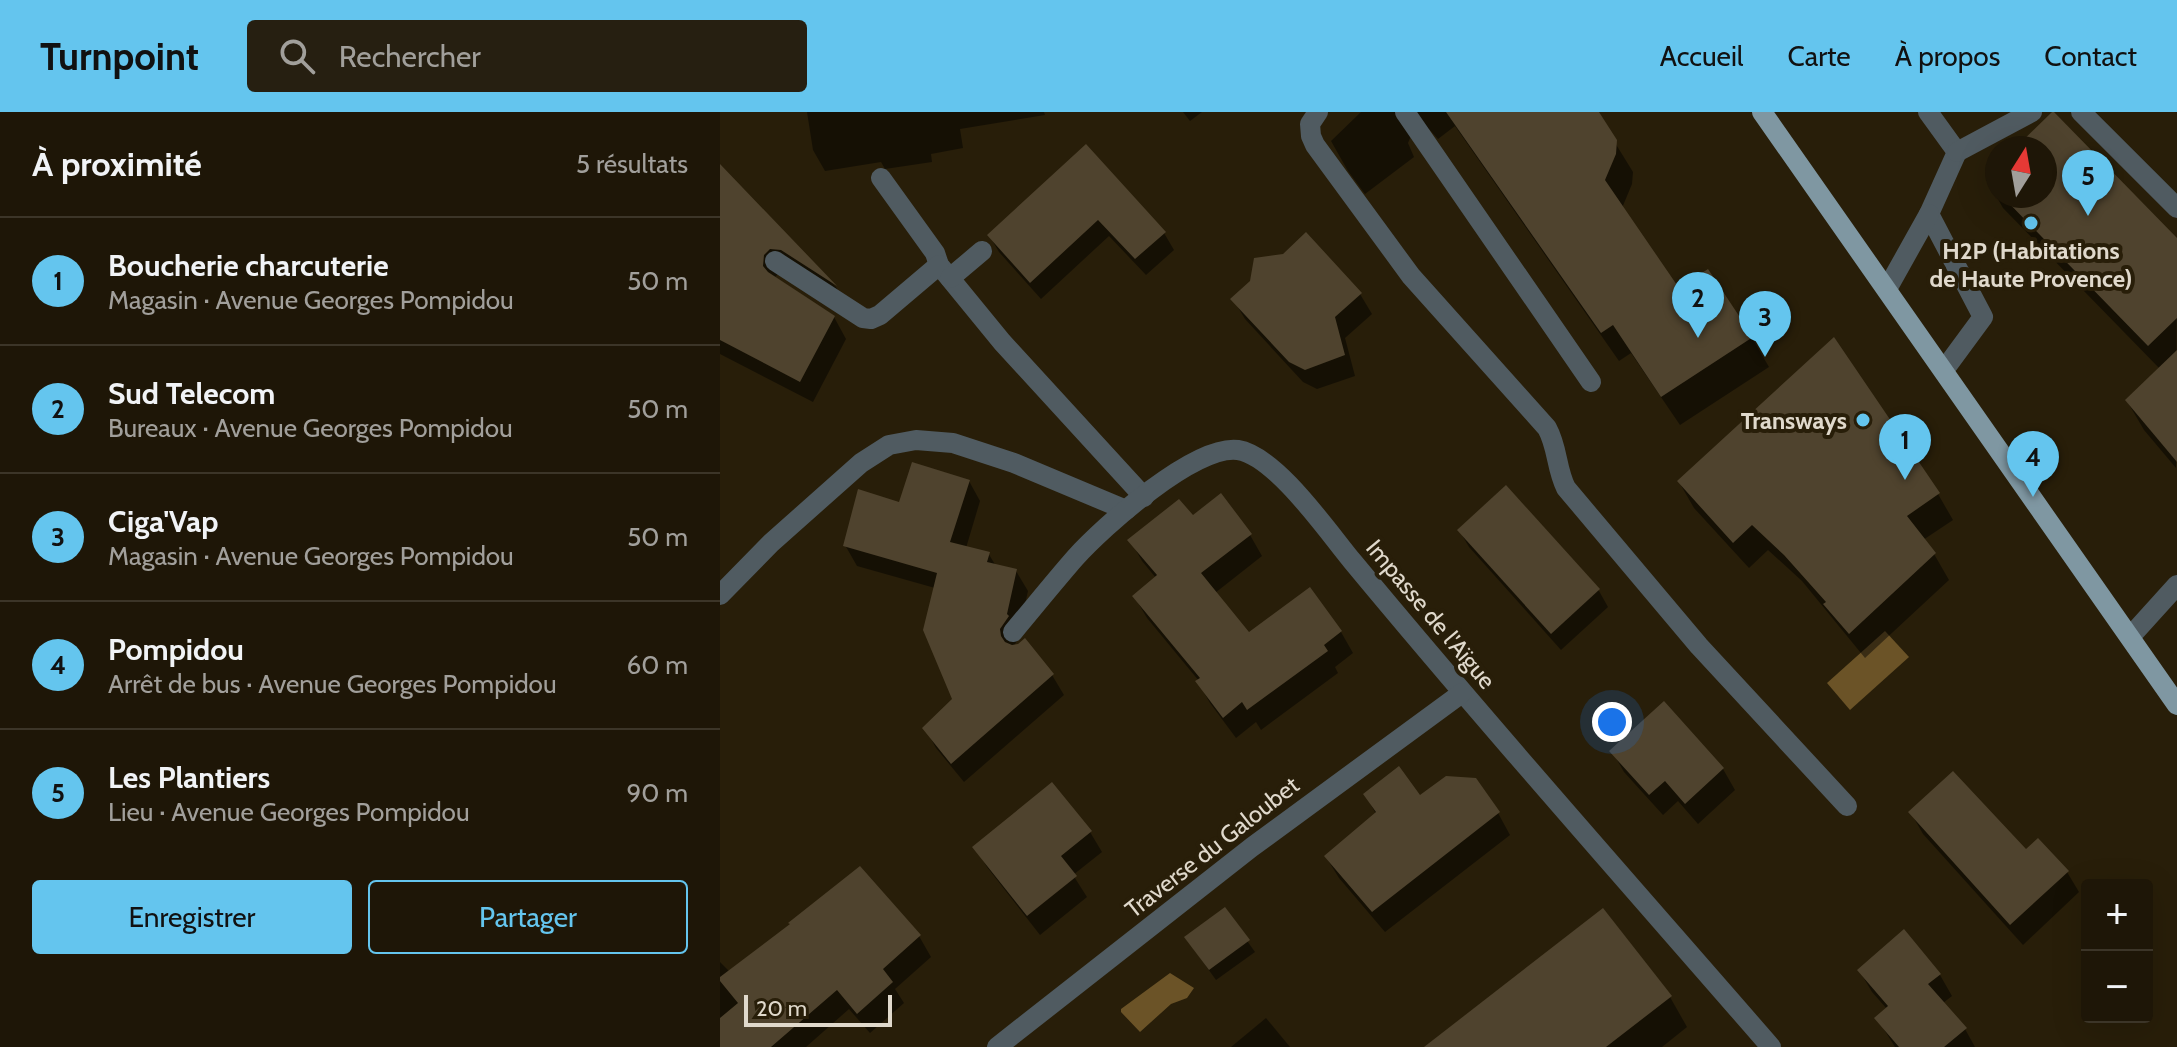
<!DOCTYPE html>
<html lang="fr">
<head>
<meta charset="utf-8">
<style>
  body { margin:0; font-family:Cabin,sans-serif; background:#261f11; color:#f1f3f6 }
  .controls { position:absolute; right:24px; bottom:24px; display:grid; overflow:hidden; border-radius:8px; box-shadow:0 8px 32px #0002 }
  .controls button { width:72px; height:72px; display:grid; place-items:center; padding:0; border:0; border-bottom:2px solid #3c3528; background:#1e1607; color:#f1f3f6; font:40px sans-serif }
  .compass { position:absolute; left:1265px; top:24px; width:72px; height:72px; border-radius:50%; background:#1e1607; box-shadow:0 8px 32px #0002; rotate:11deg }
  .scale { position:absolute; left:24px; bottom:20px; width:148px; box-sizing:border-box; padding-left:8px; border:4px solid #e0d9cc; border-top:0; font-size:22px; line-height:28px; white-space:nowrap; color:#e0d9cc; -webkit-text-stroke:6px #281e09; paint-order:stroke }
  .you { position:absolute; left:892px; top:610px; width:28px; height:28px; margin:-20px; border:6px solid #fff; border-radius:50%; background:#1a73e8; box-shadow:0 0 0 12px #1a73e833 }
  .badge { display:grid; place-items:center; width:52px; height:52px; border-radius:50%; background:#64c5ee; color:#111; font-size:26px; font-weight:700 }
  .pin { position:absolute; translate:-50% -66px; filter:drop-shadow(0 2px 4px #0008) }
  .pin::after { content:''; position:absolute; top:42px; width:28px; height:24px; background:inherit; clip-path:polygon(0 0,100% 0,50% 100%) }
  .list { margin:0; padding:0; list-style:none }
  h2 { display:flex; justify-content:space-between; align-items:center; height:104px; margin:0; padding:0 32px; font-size:34px }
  h2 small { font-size:26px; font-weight:400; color:#a19f9b }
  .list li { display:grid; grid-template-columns:52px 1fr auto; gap:24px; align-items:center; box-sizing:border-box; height:128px; padding:0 32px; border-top:2px solid #3c3528 }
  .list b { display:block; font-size:30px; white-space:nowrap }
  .list p { margin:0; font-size:26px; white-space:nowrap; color:#a19f9b }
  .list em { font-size:26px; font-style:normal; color:#a19f9b }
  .actions { display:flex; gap:16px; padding:24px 32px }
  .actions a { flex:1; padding:18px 0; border:2px solid #64c5ee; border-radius:8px; text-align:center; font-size:28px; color:#64c5ee }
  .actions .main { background:#64c5ee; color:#111 }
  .icon { flex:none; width:44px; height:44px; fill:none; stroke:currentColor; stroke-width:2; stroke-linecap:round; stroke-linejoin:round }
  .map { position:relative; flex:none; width:1457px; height:935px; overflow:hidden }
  header { display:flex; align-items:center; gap:48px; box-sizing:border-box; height:112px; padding:0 40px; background:#64c5ee; color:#111 }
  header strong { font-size:38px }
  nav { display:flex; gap:44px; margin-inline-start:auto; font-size:28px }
  .search { width:560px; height:72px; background:#261f11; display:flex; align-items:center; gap:20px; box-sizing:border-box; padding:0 28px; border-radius:8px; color:#a19f9b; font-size:30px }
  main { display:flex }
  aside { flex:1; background:#1e1607 }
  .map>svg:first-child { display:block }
  .water { fill:#6b5327 }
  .shadow { fill:#0007 }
  .building { fill:#4f432e }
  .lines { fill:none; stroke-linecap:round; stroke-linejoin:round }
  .minor { stroke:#505b61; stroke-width:20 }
  .major { stroke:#7f97a2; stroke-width:20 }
  .poi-dot { fill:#64c5ee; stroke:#281e09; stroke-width:3 }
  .labels { text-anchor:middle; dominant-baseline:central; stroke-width:8; stroke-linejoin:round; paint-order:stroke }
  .poi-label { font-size:24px; font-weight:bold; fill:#e0d9cc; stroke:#281e09 }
  .street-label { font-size:24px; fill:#e0d9cc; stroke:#281e09 }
</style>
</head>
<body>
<header>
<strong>Turnpoint</strong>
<div class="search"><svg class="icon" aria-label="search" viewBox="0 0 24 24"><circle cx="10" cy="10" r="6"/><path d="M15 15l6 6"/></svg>Rechercher</div>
<nav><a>Accueil</a><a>Carte</a><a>À propos</a><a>Contact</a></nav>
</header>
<main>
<aside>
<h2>À proximité<small>5 résultats</small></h2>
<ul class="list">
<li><span class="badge">1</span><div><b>Boucherie charcuterie</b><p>Magasin · Avenue Georges Pompidou</p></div><em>50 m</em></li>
<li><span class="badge">2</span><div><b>Sud Telecom</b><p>Bureaux · Avenue Georges Pompidou</p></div><em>50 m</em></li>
<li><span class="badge">3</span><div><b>Ciga'Vap</b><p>Magasin · Avenue Georges Pompidou</p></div><em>50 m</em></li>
<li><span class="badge">4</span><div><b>Pompidou</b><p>Arrêt de bus · Avenue Georges Pompidou</p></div><em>60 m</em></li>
<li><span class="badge">5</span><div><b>Les Plantiers</b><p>Lieu · Avenue Georges Pompidou</p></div><em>90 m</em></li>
</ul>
<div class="actions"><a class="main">Enregistrer</a><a>Partager</a></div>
</aside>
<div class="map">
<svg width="1457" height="935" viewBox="0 0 1457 935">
  <rect width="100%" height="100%" fill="#281e09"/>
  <!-- water -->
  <g class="water">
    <path d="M1165,519l24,26 -59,53 -23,-27z"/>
    <path d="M450,861l24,15 -7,10 -16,6 -31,28 -19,-20v-3z"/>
  </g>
  <!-- shadow -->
  <g class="shadow">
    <path d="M87,0h237l1,3 -85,14 3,19 -32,6 1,8 -47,7 -4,-7 -56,9 -12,-21z"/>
    <path d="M463,0h19l-12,9z"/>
    <path d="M641,0h235l37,60 -1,12 -10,24 57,83 28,-19 45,66 17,29 -89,58 -49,-72 -12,8 -164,-235 -17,13 -9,-10 -16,2 -5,12 6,14 -49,37 -17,-23 -17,-30z"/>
    <path d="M1333,2l124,127 -1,227 -32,-38 -17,-29 33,-32 -157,-161 -17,-30 11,-10v28h48v-48h-27z"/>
    <path d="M366,35l78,86 10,17 -28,25 -37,-39 -68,63 -42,-47 -10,-17z"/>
    <path d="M12,67l104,108 9,16 -63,-33 -7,7 59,40 12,22 -33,63 -93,-48v-164z"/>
    <path d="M532,170l108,12 12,20 -27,24 10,38 -38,13 -14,-7 -58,-63 -12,-20z"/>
    <path d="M249,369l11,20 -14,47 22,5 8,13 20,5 12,20 -10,44 1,3 -6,9 39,28 12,20 -100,87 -28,-34 -11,-20 29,-28 -19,-112 -78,-22 -12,-21 56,-40z"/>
    <path d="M959,370l259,12 15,26 -30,20 11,14 15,26 -84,78 -63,-77 -34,-31 -19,18 -55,-60z"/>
    <path d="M786,376l93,103 9,16 -47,43 -92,-103 -10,-17z"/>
    <path d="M473,406l57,17 12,21 -47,37 33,42 62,-45 31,42 12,21 -18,14 3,6 -77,57 -5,-8 -20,16 -26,-35 -12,-21 1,-1 -52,-63 -13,-22 22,-18 -14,-17 -12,-21z"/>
    <path d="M892,639l111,18 12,21 -37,34 -20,-23 -15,14 -39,-43z"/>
    <path d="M645,682l133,19 12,22 -125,97 -46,-54 -13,-21 50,-43z"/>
    <path d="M1191,701l115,39 41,20 12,20 -56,53 -100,-111z"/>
    <path d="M370,720l12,20 -29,23 14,22 -47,38 -53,-68 -12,-20z"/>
    <path d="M505,798l30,42 -39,28 -23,-32z"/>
    <path d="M199,824l12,21 -36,32 9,14 -34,30 -21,-24 -43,38h-86v-85l10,10z"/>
    <path d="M1139,858l81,5 12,21 -9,7 22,26 10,18h-80l-18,-29 10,-9 -15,-17z"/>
    <path d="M950,885l17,30 -25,20h-234z"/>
    <path d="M546,906l24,29h-59z"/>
  </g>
  <!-- building -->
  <g class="building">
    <path d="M726,0h153l18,28 -1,14 -11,26 74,108 29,-19 45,68 -92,60 -48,-72 -12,8z"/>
    <path d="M1332,0h2l123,126v80l-29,28 -146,-150h43v-48h-30z"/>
    <path d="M366,32l80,88 -31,27 -37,-39 -68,63 -43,-48z"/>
    <path d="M0,52l117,122 -56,-36 -11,-1 -6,6 -1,11 5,6 67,44 -35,66 -80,-42z"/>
    <path d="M586,120l56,61 -27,24 10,38 -40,15 -16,-8 -59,-63 20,-18 4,-23 29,-4z"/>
    <path d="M1114,225l106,156 -33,23 29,37 -87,81 -26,-30 3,-2 -42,-47 -32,-30 -19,18 -56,-62z"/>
    <path d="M1457,238v112l-52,-62z"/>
    <path d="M192,350l58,18 -20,62 40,10 -3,10 30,7 -10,45 2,2 -9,13 1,7 4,6 7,3 6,-1 7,-6 29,36 -103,90 -29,-36 30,-29 -29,-69 14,-57 -94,-27 15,-57 41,13z"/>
    <path d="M786,373l94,104 -49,45 -94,-104z"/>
    <path d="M501,381l31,41 -51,39 48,59 61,-45 32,44 -18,14 4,6 -81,59 -5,-8 -19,16 -28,-37 5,-3 -68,-82 25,-21 -30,-35 52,-41 14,16z"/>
    <path d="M944,589l60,67 -39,36 -20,-23 -16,14 -40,-44z"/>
    <path d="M679,654l21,29 26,-19 30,2 24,34 -128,100 -48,-56 52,-44 -13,-18z"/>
    <path d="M1233,659l73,78 12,-11 31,33 -59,54 -102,-113z"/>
    <path d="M332,670l40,49 -31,25 16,20 -50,40 -55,-69z"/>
    <path d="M140,754l61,69 -38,34 10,13 -36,32 -20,-24 -66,57h-51v-29l18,-15 -18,-22v-4l70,-53 -2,-1z"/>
    <path d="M505,795l25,33 -41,30 -25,-33z"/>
    <path d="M883,796l69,88 -66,51h-182z"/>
    <path d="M1184,817l37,45 -13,10 39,44 -23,19h-45l-25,-29 14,-12 -31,-36z"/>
  </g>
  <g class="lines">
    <!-- minor -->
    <g class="minor">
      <path d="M598,0l-8,12 1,12 4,9 96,131 136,152c11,20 9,40 19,60l133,158 148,160"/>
      <path d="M685,0l186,270"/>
      <path d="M1208,0l29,40 -28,62 54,103 -39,53"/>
      <path d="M1361,0l96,96"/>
      <path d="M1237,40l75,-40"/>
      <path d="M161,66l54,75 4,12 63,77 142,155"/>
      <path d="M55,149l88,57 8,1 9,-4 59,-50"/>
      <path d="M230,166l32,-27"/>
      <path d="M1167,177l42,-75"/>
      <path d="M0,483l51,-52 90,-80 28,-18 27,-5 37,3 61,20 112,47"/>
      <path d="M293,520c21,-25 41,-50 62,-74 28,-31 120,-114 163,-108 38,6 90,82 115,112 136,164 278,324 418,485"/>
      <path d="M1410,525l47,-52"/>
      <path d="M277,935l255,-200 210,-154"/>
    </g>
    <!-- major -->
    <path class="major" d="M1042,0l415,593"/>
  </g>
  <!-- markers -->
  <g class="poi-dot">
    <circle cx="1311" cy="111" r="8"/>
    <circle cx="1143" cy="308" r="8"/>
  </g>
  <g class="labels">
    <!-- poi labels -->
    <g class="poi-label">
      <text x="1311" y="138">H2P (Habitations<tspan x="1311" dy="28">de Haute Provence)</tspan></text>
      <text x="1127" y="308" text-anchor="end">Transways</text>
    </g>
    <!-- street labels -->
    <g class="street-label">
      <text transform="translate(711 502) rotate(50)">Impasse de l'Aïgue</text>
      <text transform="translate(492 735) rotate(-38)">Traverse du Galoubet</text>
    </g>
  </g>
</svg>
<div class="controls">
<button>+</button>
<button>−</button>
</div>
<svg class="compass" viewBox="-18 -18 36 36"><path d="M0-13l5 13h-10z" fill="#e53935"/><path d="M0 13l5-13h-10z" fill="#a19f9b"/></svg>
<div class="scale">20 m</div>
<div class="you"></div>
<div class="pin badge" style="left:1185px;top:368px">1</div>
<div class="pin badge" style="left:978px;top:226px">2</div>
<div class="pin badge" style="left:1045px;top:245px">3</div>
<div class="pin badge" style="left:1313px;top:385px">4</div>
<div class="pin badge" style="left:1368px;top:104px">5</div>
</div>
</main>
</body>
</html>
